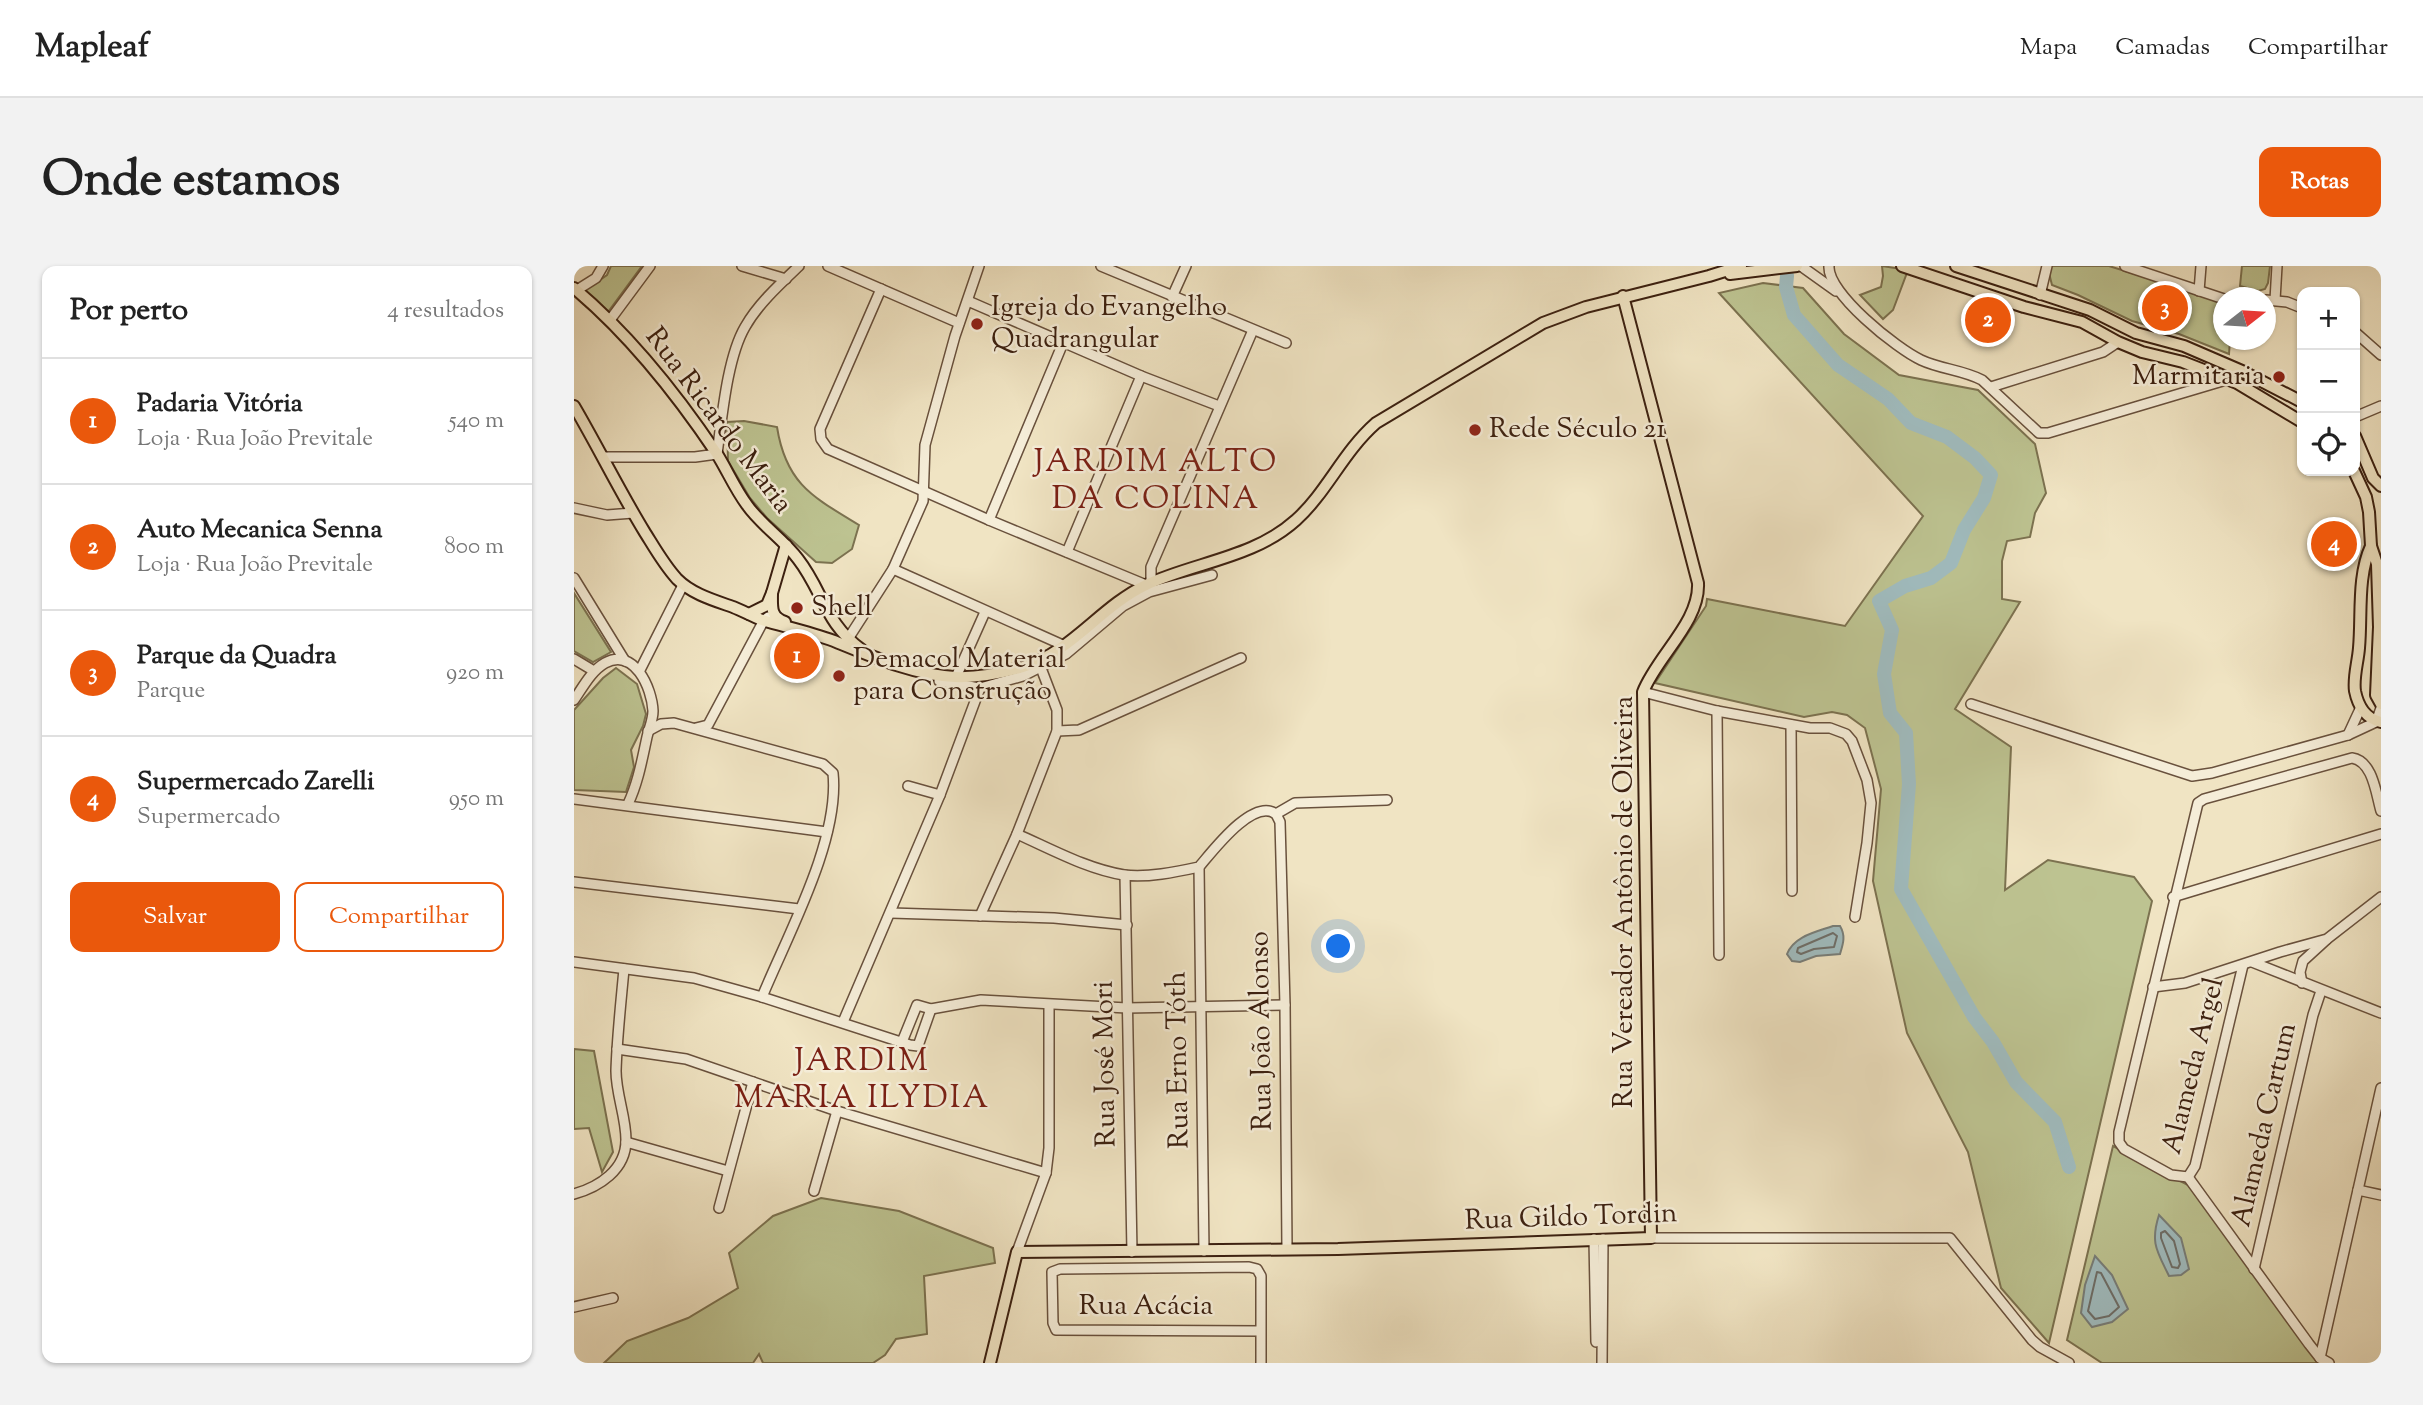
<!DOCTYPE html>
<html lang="pt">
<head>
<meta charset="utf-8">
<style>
  body { margin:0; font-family:"Sorts Mill Goudy",serif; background:#f2f2f2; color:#222 }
  .controls { position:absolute; right:21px; top:21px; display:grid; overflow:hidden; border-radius:14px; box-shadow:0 2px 5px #0004 }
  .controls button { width:63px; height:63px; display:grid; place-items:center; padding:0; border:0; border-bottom:2px solid #e0e0e0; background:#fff; color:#222; font:35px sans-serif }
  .compass { position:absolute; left:1639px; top:21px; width:63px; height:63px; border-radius:50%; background:#fff; box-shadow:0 2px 5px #0004; rotate:73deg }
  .you { position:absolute; left:765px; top:681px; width:24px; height:24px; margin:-18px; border:5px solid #fff; border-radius:50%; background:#1a73e8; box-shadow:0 0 0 10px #1a73e833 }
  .badge { display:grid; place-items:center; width:46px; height:46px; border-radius:50%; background:#ea580c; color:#fff; font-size:23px; font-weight:700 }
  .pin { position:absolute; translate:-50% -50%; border:4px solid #fff; box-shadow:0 2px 7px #0006 }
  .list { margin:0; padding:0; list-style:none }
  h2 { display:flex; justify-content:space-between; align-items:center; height:91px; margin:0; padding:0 28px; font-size:30px }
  h2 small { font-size:23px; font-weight:400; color:#767676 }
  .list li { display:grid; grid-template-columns:46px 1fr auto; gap:21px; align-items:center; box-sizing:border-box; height:126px; padding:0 28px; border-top:2px solid #e0e0e0 }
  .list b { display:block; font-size:26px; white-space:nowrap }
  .list p { margin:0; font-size:23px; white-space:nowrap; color:#767676 }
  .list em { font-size:23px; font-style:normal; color:#767676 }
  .actions { display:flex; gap:14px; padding:21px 28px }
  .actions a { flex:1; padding:16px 0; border:2px solid #ea580c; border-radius:14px; text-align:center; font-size:24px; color:#ea580c }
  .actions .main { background:#ea580c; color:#fff }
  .icon { flex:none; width:38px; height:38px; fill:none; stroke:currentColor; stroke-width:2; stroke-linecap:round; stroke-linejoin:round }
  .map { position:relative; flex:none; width:1807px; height:1097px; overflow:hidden; border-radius:14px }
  header { display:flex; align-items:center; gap:42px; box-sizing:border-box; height:98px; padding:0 35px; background:#fff; border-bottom:2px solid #e0e0e0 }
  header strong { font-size:33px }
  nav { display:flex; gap:38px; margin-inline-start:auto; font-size:24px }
  .intro { display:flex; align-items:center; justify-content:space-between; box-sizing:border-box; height:168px; padding:0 42px }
  h1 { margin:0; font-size:49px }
  .button { padding:18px 32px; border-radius:14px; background:#ea580c; color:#fff; font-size:24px; font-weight:700 }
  main { display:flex; gap:42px; padding:0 42px }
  aside { flex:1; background:#fff; border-radius:14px; box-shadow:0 2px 5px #0004 }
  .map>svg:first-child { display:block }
  .green { fill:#bdc391; stroke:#7c7250; stroke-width:2 }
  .water { fill:#a0bcbf; stroke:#787e79; stroke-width:2 }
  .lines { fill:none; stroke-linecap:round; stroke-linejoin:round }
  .shore { stroke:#6e6e68; stroke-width:2 }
  .river { stroke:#a0bcbf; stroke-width:14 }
  .minor-casing { stroke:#69513d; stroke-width:12 }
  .major-casing { stroke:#3c2010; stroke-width:14 }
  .minor { stroke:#f5edd8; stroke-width:9 }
  .major { stroke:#f0e4c3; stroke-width:10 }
  .poi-dot { fill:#8f2418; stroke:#f5edd8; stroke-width:2.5 }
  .labels { text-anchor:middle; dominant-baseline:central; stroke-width:5; stroke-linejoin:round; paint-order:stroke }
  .poi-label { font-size:28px; fill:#3c2010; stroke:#f5edd8; text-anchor:start }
  .street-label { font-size:28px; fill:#3c2010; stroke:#f5edd8 }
  .quarter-label { font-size:32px; letter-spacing:2px; fill:#7a1f14; stroke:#f5edd8 }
</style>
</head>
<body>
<header>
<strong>Mapleaf</strong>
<nav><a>Mapa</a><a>Camadas</a><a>Compartilhar</a></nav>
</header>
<div class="intro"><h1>Onde estamos</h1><a class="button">Rotas</a></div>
<main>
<aside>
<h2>Por perto<small>4 resultados</small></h2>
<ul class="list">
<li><span class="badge">1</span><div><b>Padaria Vitória</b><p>Loja · Rua João Previtale</p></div><em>540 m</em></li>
<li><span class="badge">2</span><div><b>Auto Mecanica Senna</b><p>Loja · Rua João Previtale</p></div><em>800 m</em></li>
<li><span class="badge">3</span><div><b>Parque da Quadra</b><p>Parque</p></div><em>920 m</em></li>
<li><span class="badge">4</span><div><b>Supermercado Zarelli</b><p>Supermercado</p></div><em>950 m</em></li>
</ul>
<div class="actions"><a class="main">Salvar</a><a>Compartilhar</a></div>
</aside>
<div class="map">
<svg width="1807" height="1097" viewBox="0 0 1807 1097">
  <rect width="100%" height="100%" fill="#f0e4c3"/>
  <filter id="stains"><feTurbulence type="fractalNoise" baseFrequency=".00286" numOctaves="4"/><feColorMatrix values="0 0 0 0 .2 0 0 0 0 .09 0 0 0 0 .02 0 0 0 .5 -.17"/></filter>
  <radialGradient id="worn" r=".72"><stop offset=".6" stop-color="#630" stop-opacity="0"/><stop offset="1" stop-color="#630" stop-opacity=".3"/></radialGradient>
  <!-- green -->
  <g class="green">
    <path d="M37,0h31l-34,46 -27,-19 26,-18z"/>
    <path d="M1308,0l26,4 -15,40 -10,9 -23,-24 21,-8 2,-11z"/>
    <path d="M1477,0h58l113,35 2,39h6l-1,14 -50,-20 -47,-13 -54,-26 -26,-10 -3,-12z"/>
    <path d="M1668,0h28l-2,17 -3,6 -7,2 -18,-5z"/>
    <path d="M1189,17l40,5 41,46 55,41 79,15 57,54 11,49 -11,20 -5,24 -23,4 -5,20v38l18,3 -65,107 56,38 -6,143 43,-30 86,17 18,24 -103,442 -48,-55 -33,-136 -61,-119 -34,-152 8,-92 -16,-61 -18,-13 -15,-3 -28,5 -149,-34 51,-77 1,-7 138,27 78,-110 -204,-223z"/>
    <path d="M170,155l33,6c9,57 36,70 82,98l-7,24 -20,14 -16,-1 -49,-44 -17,-20 -22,-37 -1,-39z"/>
    <path d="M0,327l37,59 -18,10 -19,-11z"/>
    <path d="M42,402l21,16 9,30 -3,12 -12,24 3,17 -8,25 -52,-2v-80l29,-32z"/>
    <path d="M0,783l20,2 19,101 -11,20 -13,-44 -15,1z"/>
    <path d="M1539,880l75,39 135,178h-221l-35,-23z"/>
    <path d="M247,932l78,13 94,37 2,15 -71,13 3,58 -31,5 -11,16 -12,8h-110l-4,-9 -6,9h-149l23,-22 61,-23 50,-30 -9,-35 44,-37z"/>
  </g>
  <!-- water -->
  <g class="water">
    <path d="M1259,660h7c6,10 3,18 0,28l-24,2 -16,6 -8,-1 -5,-7c7,-18 29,-22 46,-28z"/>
    <path d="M1585,949l22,23 8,31 -8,6 -12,1c-12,-25 -19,-33 -10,-61z"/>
    <path d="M1521,990l17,19 16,34 -16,13 -20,5 -11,-14 4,-28z"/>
  </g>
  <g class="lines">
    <!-- shore -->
    <g class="shore">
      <path d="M1259,667l4,3 -3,11 -20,2 -13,5 -4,-2 1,-4z"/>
      <path d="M1591,965l9,10 6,23 -2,4 -6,-1 -11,-29v-5z"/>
      <path d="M1523,1006l4,1 18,34 -10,9 -14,3 -7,-8z"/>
    </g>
    <!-- river -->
    <path class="river" d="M1213,10l-1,11 8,28 44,50 50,34 23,24 36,14 28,21 16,17 -7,23 -20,32 -13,33 -20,15 -26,8 -26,15 13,29 -8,44 6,39 16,20 3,51 -8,105 73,128 19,25 23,40 39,40 14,45"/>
    <defs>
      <g id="minor">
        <path d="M168,0l44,13"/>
        <path d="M254,0l131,57"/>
        <path d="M527,0l185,77"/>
        <path d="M1227,0l35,25"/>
        <path d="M1255,0c-2,27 68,83 92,94 19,9 42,10 61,20l57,53h9l178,-53"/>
        <path d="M1551,0l99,33"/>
        <path d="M307,23l-61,140 1,10 7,10 161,71 157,65"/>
        <path d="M3,24l19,-12 7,-12"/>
        <path d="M1625,25l2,-25"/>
        <path d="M1466,29l7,-29"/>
        <path d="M598,31l14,-31"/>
        <path d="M1692,34l21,2 15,6"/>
        <path d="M1701,34l2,-34"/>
        <path d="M394,35l173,75 78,30"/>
        <path d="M36,54l40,-54"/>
        <path d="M1781,66l26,23"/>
        <path d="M1417,121l112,-35 15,-10"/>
        <path d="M1781,151l26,-11"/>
        <path d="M29,191h92l22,-3c5,-36 10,-96 28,-127 13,-23 35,-43 54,-61"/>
        <path d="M0,242l33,7 26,-2"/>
        <path d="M415,254l74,-177"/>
        <path d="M493,286l74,-176"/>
        <path d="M319,303l172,77"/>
        <path d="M0,312l51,83"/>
        <path d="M577,317v-16l102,-237"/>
        <path d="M272,376l47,-73 30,-68 2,-56 30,-109 24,-70"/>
        <path d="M0,393l20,12"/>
        <path d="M66,404l43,-85"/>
        <path d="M382,411l29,-65"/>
        <path d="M365,415l41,7 43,-12 43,-22 57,-48 26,-14 63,-17"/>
        <path d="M1069,426l74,19 93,17h20l16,6 6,7 15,39 4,23 -4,40 -12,74"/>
        <path d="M0,434c9,-13 17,-29 31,-37 29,-16 47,25 48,48 0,9 -4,17 -6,26 -5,23 -9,46 -19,67"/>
        <path d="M1397,438l221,72 20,-3 136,-38 28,-13 5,-14"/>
        <path d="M1143,445l2,244"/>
        <path d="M1217,459l1,166"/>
        <path d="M122,462l12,-3 56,-105 4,-3"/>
        <path d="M74,465l13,-7 13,-1 149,41 10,9c7,67 -45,161 -71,224"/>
        <path d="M483,465l22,-1 162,-72"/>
        <path d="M1774,469l13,-28"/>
        <path d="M334,520l32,9"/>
        <path d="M0,533l253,33"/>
        <path d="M702,548l4,8 5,183 2,244"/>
        <path d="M702,548l19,-11 92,-3"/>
        <path d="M443,568c34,15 70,35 107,41 23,3 52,-3 75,-8 13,-15 54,-70 77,-53"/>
        <path d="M625,601l5,384"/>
        <path d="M551,609l7,377"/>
        <path d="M0,616l225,27"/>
        <path d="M1599,631l208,-63"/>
        <path d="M317,647l163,5 73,7"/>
        <path d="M406,650l37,-82 40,-103v-21l-16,-42"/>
        <path d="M0,696l120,16 68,19 148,48 8,1 13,-37 -14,-4 -15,37"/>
        <path d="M1678,696l129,51"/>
        <path d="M1728,717l-2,-11 3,-11 23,-21"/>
        <path d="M1579,721l32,-4 95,-31 47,-13 54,-42"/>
        <path d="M357,743l50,-9 146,8 158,-3"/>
        <path d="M269,756l97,-227 40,-107"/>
        <path d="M43,783l69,10 151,52 209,62"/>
        <path d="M52,876l102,29"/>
        <path d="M1614,911l-17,-2 -47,-26 -5,-7v-10l79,-329 6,-4 148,-41c21,3 24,36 29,53"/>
        <path d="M1614,911l121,167 11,14 9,5"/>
        <path d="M1614,911l7,-11 48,-201"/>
        <path d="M1784,924l23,5"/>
        <path d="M240,925l23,-80"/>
        <path d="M0,928c25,-7 52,-24 52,-54 0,-23 -10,-46 -10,-69 1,-34 5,-69 8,-102"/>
        <path d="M145,942l34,-126"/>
        <path d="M1077,972h299l82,102 8,7 29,16"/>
        <path d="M1020,973l2,103"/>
        <path d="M443,986l29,-79 3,-25v-143"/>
        <path d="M1680,1003l59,-254 8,-24"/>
        <path d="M0,1041l39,-9"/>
        <path d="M687,1065l-205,-1 -3,-7 -1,-51 8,-3 189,-2 8,2 4,7v87"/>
        <path d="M1746,1092l61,-270"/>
        <path d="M1028,1097l1,-124"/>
      </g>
      <g id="major">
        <path d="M1328,0l122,41 58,15 36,20 24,10 41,10 54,21 65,39"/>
        <path d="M1382,0l134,44 46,23 48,13 58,25 60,31"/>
        <path d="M1156,8l67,-8"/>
        <path d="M0,22c56,47 102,105 143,166 10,16 18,35 30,51 14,20 36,34 51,54 25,32 27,65 64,91"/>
        <path d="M0,140c24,41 45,84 70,125 10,16 20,34 33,48 15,15 36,21 56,28 10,4 19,9 29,13 24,7 48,12 72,21 37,15 80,34 121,36 22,1 47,-4 68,-10 49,-15 77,-60 123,-82 49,-23 108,-27 150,-65 31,-28 47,-68 80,-97l167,-100 43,-16 123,-31 32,-10"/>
        <path d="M1781,170l18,42 8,8"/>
        <path d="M1780,205l12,26 3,15 2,34 6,18 2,63 -3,68 5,9"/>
        <path d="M1797,280c-14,30 -9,69 -12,102 -1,14 -6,29 -4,43 3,15 11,28 26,31"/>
        <path d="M198,327c0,14 -2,24 13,29"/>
        <path d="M175,348l18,-9 5,-12 14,-48"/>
        <path d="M416,1097l27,-111 321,-3 313,-11 -8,-546c14,-36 57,-70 55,-109l-75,-287"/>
      </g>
    </defs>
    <!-- minor casing -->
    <use href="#minor" class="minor-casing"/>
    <!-- major casing -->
    <use href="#major" class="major-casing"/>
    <!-- minor -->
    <use href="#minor" class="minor"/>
    <!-- major -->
    <use href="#major" class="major"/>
  </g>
  <!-- markers -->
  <g class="poi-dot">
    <circle cx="403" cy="58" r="7"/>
    <circle cx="1705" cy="111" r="7"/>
    <circle cx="901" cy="164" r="7"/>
    <circle cx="223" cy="342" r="7"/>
    <circle cx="265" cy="410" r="7"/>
  </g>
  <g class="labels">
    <!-- poi labels -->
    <g class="poi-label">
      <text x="417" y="42">Igreja do Evangelho<tspan x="417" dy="32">Quadrangular</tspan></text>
      <text x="1691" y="111" text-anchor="end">Marmitaria</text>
      <text x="915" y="164">Rede Século 21</text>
      <text x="237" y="342">Shell</text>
      <text x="279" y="394">Demacol Material<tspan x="279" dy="32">para Construção</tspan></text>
    </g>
    <!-- street labels -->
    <g class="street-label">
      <text transform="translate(144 155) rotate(53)">Rua Ricardo Maria</text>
      <text transform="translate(1051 636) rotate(-90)">Rua Vereador Antônio de Oliveira</text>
      <text transform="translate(688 765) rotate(-91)">Rua João Alonso</text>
      <text transform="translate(605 794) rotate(-91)">Rua Erno Tóth</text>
      <text transform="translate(532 798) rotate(-91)">Rua José Mori</text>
      <text transform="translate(1620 800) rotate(-76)">Alameda Argel</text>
      <text transform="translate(1691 859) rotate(-77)">Alameda Cartum</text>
      <text transform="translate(997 952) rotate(-2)">Rua Gildo Tordin</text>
      <text x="572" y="1041">Rua Acácia</text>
    </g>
    <!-- quarter labels -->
    <g class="quarter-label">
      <text x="582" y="197">JARDIM ALTO<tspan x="582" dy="37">DA COLINA</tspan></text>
      <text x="288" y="796">JARDIM<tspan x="288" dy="37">MARIA ILYDIA</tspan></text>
    </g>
  </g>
  <rect width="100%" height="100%" filter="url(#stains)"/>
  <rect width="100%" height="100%" fill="url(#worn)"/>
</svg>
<div class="controls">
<button>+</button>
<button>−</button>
<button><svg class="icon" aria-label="locate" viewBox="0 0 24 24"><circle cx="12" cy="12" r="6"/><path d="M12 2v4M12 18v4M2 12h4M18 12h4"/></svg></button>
</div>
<svg class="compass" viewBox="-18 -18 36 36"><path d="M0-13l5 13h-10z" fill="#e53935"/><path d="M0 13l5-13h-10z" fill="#767676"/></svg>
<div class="you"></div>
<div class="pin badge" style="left:223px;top:390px">1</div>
<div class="pin badge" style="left:1414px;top:54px">2</div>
<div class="pin badge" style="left:1591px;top:42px">3</div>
<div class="pin badge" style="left:1760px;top:278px">4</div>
</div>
</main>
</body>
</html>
